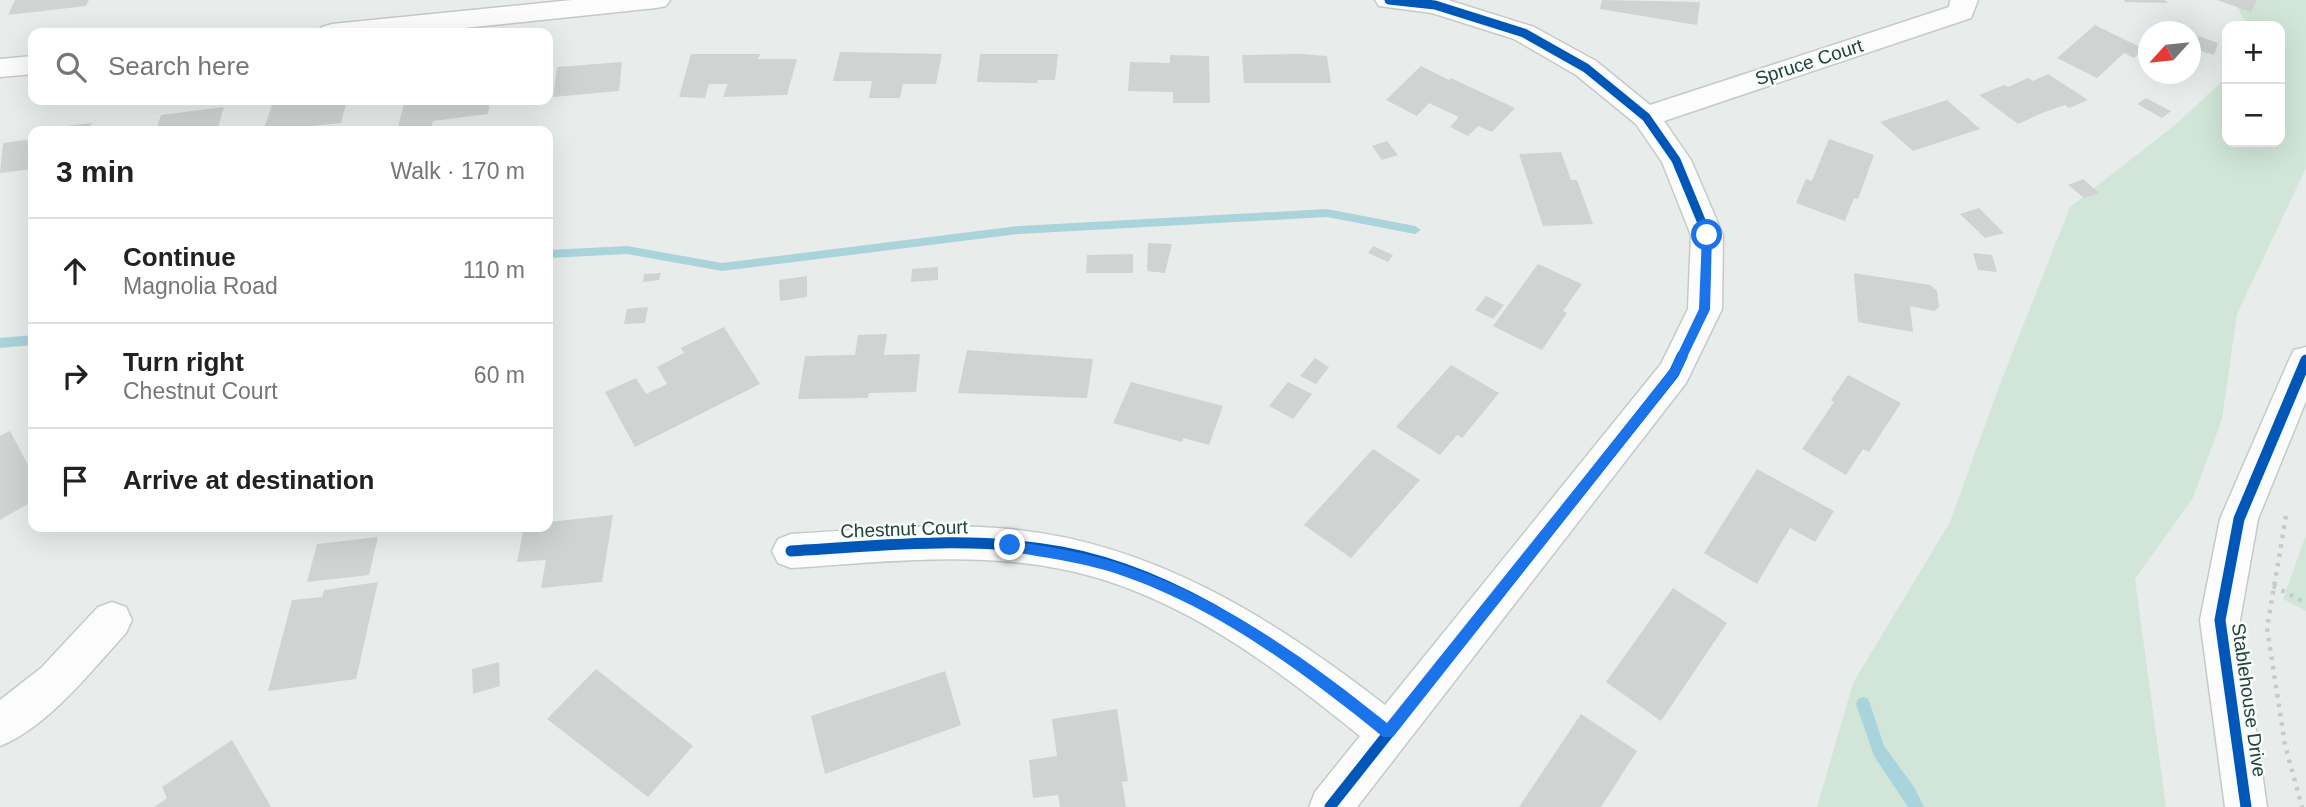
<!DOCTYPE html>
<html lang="en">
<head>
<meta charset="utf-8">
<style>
  body { margin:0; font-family:Helvetica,sans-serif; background:#f2f2f2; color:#222 }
  .controls { position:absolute; right:21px; top:21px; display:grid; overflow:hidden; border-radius:14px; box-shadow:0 7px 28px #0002 }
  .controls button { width:63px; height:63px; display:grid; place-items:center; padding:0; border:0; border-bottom:2px solid #e0e0e0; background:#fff; color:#222; font:35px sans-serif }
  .compass { position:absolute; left:2138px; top:21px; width:63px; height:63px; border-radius:50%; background:#fff; box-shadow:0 7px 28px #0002; rotate:243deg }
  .stop { position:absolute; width:21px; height:21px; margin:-16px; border:5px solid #1a73e8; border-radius:50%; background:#fff }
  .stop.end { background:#1a73e8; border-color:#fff; box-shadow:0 2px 7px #0008 }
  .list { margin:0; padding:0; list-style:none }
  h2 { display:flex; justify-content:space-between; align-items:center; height:91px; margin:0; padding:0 28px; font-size:30px }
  h2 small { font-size:23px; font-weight:400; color:#767676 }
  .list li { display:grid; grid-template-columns:46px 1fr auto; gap:21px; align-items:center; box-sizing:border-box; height:105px; padding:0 28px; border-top:2px solid #e0e0e0 }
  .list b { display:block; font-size:26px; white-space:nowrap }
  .list p { margin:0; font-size:23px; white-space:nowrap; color:#767676 }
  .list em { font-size:23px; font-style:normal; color:#767676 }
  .icon { flex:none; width:38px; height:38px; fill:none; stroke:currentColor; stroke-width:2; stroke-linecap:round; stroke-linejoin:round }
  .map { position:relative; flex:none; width:2306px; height:807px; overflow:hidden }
  .search { position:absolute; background:#fff; box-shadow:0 7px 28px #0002; left:28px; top:28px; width:525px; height:77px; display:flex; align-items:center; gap:18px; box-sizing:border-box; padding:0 24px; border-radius:14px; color:#767676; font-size:26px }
  .panel { position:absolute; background:#fff; box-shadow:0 7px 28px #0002; left:28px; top:126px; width:525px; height:406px; border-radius:14px }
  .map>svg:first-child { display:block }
  .green { fill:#d1e6d8 }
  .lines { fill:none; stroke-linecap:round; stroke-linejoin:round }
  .stream { fill:#a9d4db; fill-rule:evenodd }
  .building { fill:#cfd4d2 }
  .street-casing { stroke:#c5cac8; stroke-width:3 }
  .path { stroke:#c3ccca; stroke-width:4.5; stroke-dasharray:3.5 6; stroke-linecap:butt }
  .street { fill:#fcfcfc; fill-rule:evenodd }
  .cycleway-far1-casing { stroke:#f7fbf9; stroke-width:12 }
  .cycleway-casing { stroke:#f7fbf9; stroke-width:16 }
  .cycleway-far1 { stroke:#0057b8; stroke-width:9 }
  .cycleway { stroke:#0057b8; stroke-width:11 }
  .route { fill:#1a73e8 }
  .labels { text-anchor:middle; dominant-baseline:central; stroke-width:5; stroke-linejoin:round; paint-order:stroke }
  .street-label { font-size:19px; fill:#24423a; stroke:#f7fbf9 }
</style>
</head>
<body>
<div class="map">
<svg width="2306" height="807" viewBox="0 0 2306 807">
  <rect width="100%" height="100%" fill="#e8edeb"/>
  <!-- green -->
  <g class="green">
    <path d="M2233,0h73v168l-69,146 -15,105 -29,79 -58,81 31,228h-349l36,-124 97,-161 48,-133 72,-182 106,-83 51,-47v65h53v-116h-32z"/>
    <path d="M2306,535v76l-23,-12z"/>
  </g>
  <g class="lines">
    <!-- stream -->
    <g class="stream">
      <path d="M1327,209l88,17 6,4 -6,4 -88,-17 -308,17 -297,37 -95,-17 -79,4v-8l79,-4 95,17 297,-37z"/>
      <path d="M33,335v10l-33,3v-10z"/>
      <path d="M1863,697l5,2 2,5 14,42 30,41 10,20h-16l-34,-51 -18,-52 2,-5z"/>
    </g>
  </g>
  <!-- building -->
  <g class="building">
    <path d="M15,0h74l-3,6 -78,9z"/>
    <path d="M1602,0l98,2 -3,23 -97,-16z"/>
    <path d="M2124,0h41l3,3 -43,-1z"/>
    <path d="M2217,0h40l-6,12z"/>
    <path d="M2095,25l49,24 -10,9 -10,-5 -27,25 -40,-20z"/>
    <path d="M2198,36l20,7 -4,12 -20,-6z"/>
    <path d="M840,52l102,2 -6,30h-33l-3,14h-31l3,-17h-39z"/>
    <path d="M691,54h69l-2,5h39l-10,36 -64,2 5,-13h-19l-4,14 -26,-1z"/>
    <path d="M980,54h78l-3,26h-17l-1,3 -60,-1z"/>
    <path d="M1299,54l28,2 4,27h-87l-2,-28z"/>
    <path d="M1170,55l39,1 1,47h-37v-11l-45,-1 2,-29 40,1z"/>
    <path d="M622,62l-3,29 -66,6 4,-30z"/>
    <path d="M1421,66l28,14 2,-2 64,30 -23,24 -14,-6 -10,10 -18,-9 9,-10 -30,-14 -12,13 -31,-16z"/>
    <path d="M2048,74l40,26 -19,8 -4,-3 -23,8 -24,11 -39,-29 25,-10 4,2 20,-9 5,3z"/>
    <path d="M2146,98l25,13 -9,7 -25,-14z"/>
    <path d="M288,100h59l-6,23 -78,8 10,-29z"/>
    <path d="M405,100h85l-2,14 -55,7 -2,8 -34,2z"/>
    <path d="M1947,100l33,29 -67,22 -33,-29z"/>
    <path d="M224,107l-7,24h-61l5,-16z"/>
    <path d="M92,123l-4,8h-32l2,-4z"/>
    <path d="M33,139v30l-33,4 3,-30z"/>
    <path d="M1829,139l45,16 -16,44 -4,-1 -9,23 -49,-18 10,-24 6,2z"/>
    <path d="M1387,141l11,14 -16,5 -10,-14z"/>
    <path d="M1561,152l10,28h6l16,44 -50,2 -24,-72z"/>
    <path d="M2083,179l16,14 -15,5 -16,-13z"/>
    <path d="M1979,208l25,25 -19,5 -25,-24z"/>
    <path d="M1148,243l24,1 -7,29 -18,-2z"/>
    <path d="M1373,246l20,9 -5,7 -20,-9z"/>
    <path d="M1973,253l19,2 5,17 -19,-2z"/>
    <path d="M1133,254v19h-47l1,-18z"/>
    <path d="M1538,264l44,20 -19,27 4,2 -25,37 -49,-24z"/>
    <path d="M938,267v13l-27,2 1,-13z"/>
    <path d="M661,273l-2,7 -16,2 1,-8z"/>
    <path d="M1854,273l76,12 7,6 2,16 -5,4 -24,-5 3,26 -55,-10z"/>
    <path d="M807,276v21l-27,4 -1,-21z"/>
    <path d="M1486,296l18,9 -11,14 -18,-9z"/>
    <path d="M648,307l-3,16 -21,1 3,-15z"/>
    <path d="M724,327l36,57 -125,63 -30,-55 31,-14 10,16 21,-10 -10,-17 27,-14 -3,-5z"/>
    <path d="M887,334l-3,21 36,-1 -4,38 -47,1 -1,5 -70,1 7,-43 50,-1 3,-20z"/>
    <path d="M967,350l126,9 -6,39 -129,-5z"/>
    <path d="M1315,358l14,9 -13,17 -16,-8z"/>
    <path d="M1451,365l48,28 -37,45 -5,-3 -17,20 -44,-28z"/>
    <path d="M1848,375l53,28 -32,49 -6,-3 -17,26 -44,-26 32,-47 -3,-2z"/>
    <path d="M1131,382l92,24 -14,39 -26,-7 -1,4 -69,-19z"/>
    <path d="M1288,382l24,12 -19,25 -24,-13z"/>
    <path d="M10,431l23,43v27l-33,19v-84z"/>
    <path d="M1373,449l47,31 -69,78 -47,-33z"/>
    <path d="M1757,469l77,42 -19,31 -25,-14 -33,56 -53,-31z"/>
    <path d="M613,515l-11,67 -61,6 5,-28 -29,2 7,-35h24v-5z"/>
    <path d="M378,537l-9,38 -62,7 10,-38z"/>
    <path d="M378,582l-22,97 -88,12 24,-91 30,-3 2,-7z"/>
    <path d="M1673,588l54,35 -66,98 -55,-39z"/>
    <path d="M499,662l1,24 -27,8 -1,-25z"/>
    <path d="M596,669l97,77 -45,51 -101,-78z"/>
    <path d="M945,671l16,54 -136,49 -14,-58z"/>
    <path d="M1117,709l11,72 -6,1 4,25h-66l-2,-12 -25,3 -4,-38 28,-4 -5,-37z"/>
    <path d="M1581,714l56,37 -36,56h-82z"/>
    <path d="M232,740l39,67h-117l13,-9 -5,-11z"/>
  </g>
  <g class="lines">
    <defs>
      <g id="street">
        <path d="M572,0h98l-4,6 -10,2 -240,25h-98l4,-6 10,-3z"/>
        <path d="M1375,0h73l86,27 62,34 54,44 299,-98 1,-7h28l-7,18 -307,103 27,39 32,75 -1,74 -36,74 -329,424h-48l6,-15 45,-56c-88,-71 -185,-145 -299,-167 -88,-18 -181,-7 -270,-1l-13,-5 -6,-12 6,-12 13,-5c72,-4 146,-12 218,-5 144,13 265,90 376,176l276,-341 27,-55 3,-74 -29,-73 -26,-38 -60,-49 -62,-36 -82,-26 -53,-7z"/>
        <path d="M33,56v18l-33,3v-18z"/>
        <path d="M2306,347v54l-48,118 -18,101 27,187h-42l-25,-187 20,-101 69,-159 5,-10z"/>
        <path d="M112,602l14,5 6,13 -6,13c-34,37 -78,94 -126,113v-46l41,-32 57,-61z"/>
      </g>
    </defs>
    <!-- street casing -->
    <use href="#street" class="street-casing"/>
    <!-- path -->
    <g class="path">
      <path d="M2286,516l-19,112 18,117 17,62"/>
      <path d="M2273,586l33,17"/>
    </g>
    <!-- street -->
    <use href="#street" class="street"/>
    <defs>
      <path id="cycleway-far1" d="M1389,0l46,5 89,28 62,35 60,49 30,43 31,75 -2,74 -24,49"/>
      <g id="cycleway">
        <path d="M791,551c89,-5 182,-16 270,1 124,23 230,104 327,180"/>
        <path d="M1330,807l344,-434 8,-17"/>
        <path d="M2246,807l-26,-187 19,-101 67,-159"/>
      </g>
    </defs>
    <!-- cycleway-far1 casing -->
    <use href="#cycleway-far1" class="cycleway-far1-casing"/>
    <!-- cycleway casing -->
    <use href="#cycleway" class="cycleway-casing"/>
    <!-- cycleway-far1 -->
    <use href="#cycleway-far1" class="cycleway-far1"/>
    <!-- cycleway -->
    <use href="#cycleway" class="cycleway"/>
  </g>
  <!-- route -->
  <path class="route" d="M1707,231l5,4 -2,74 -32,67 -285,361h-10c-84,-68 -173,-135 -278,-167 -31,-9 -64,-13 -95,-19l-6,-6 6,-5c31,6 65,10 95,19 107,32 196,95 282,164l283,-353 29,-61 3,-74z"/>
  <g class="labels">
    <!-- street labels -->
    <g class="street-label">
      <text transform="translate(1809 62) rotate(-18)">Spruce Court</text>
      <text transform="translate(904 529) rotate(-2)">Chestnut Court</text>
      <text transform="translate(2249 700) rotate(82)">Stablehouse Drive</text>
    </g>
  </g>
</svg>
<div class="controls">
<button>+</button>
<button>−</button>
</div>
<svg class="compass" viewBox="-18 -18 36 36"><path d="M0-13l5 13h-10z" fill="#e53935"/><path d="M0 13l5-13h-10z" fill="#767676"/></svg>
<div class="stop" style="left:1707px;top:235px"></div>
<div class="stop end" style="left:1010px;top:545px"></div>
<div class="search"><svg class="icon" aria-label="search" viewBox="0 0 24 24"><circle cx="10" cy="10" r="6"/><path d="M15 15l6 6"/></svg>Search here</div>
<section class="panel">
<h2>3 min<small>Walk · 170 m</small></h2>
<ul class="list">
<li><svg class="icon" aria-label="ahead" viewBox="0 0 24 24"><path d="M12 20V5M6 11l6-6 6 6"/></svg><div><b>Continue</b><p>Magnolia Road</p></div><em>110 m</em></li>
<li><svg class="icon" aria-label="right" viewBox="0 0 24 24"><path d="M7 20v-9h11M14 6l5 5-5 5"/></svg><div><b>Turn right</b><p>Chestnut Court</p></div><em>60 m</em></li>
<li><svg class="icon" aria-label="arrive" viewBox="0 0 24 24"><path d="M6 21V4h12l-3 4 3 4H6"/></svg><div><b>Arrive at destination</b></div></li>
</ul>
</section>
</div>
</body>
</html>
